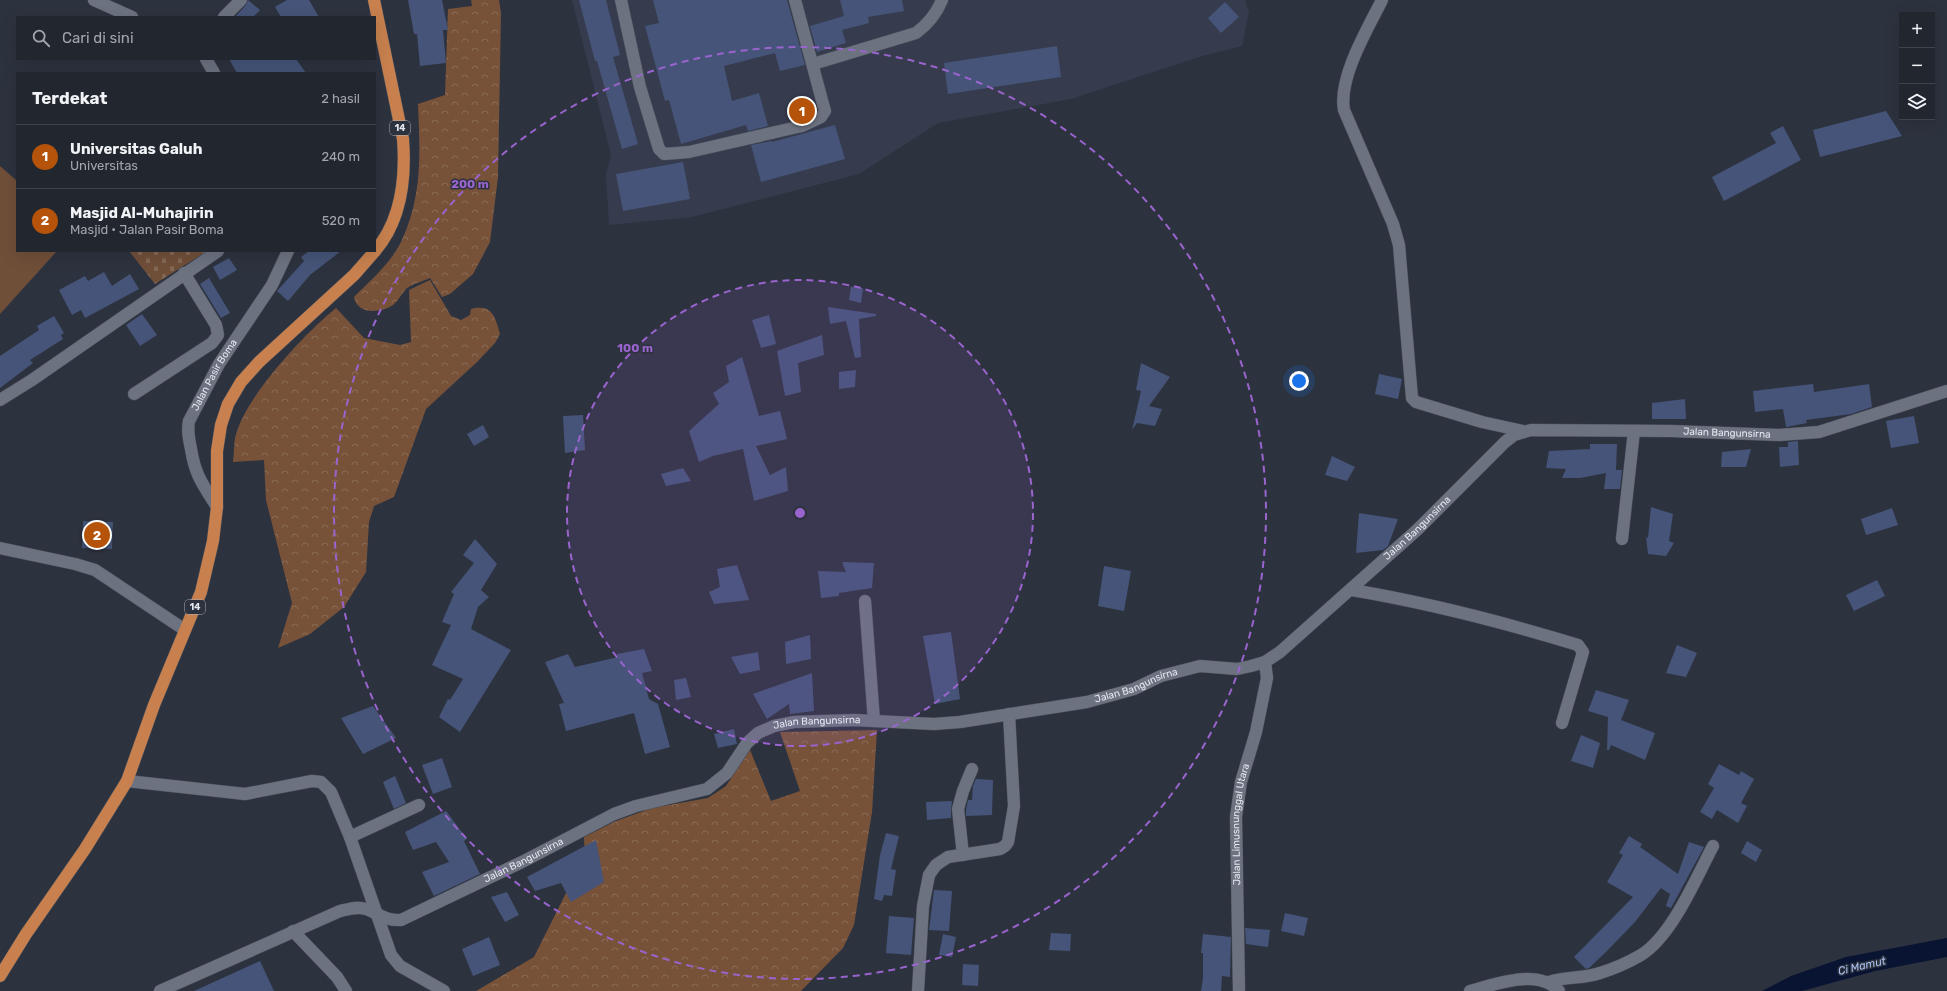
<!DOCTYPE html>
<html lang="id">
<head>
<meta charset="utf-8">
<style>
  body { margin:0; font-family:Rubik,sans-serif; background:#2e323b; color:#f1f3f6 }
  .controls { position:absolute; right:12px; top:12px; display:grid; overflow:hidden; border-radius:0px; box-shadow:0 4px 16px #0002 }
  .controls button { width:36px; height:36px; display:grid; place-items:center; padding:0; border:0; border-bottom:1px solid #3f434b; background:#22262f; color:#f1f3f6; font:20px sans-serif }
  .you { position:absolute; left:1299px; top:381px; width:14px; height:14px; margin:-10px; border:3px solid #fff; border-radius:50%; background:#1a73e8; box-shadow:0 0 0 6px #1a73e833 }
  .badge { display:grid; place-items:center; width:26px; height:26px; border-radius:50%; background:#b45309; color:#fff; font-size:13px; font-weight:700 }
  .pin { position:absolute; translate:-50% -50%; border:2px solid #fff; box-shadow:0 1px 4px #0006 }
  .list { margin:0; padding:0; list-style:none }
  h2 { display:flex; justify-content:space-between; align-items:center; height:52px; margin:0; padding:0 16px; font-size:17px }
  h2 small { font-size:13px; font-weight:400; color:#a2a5aa }
  .list li { display:grid; grid-template-columns:26px 1fr auto; gap:12px; align-items:center; box-sizing:border-box; height:64px; padding:0 16px; border-top:1px solid #3f434b }
  .list b { display:block; font-size:15px; white-space:nowrap }
  .list p { margin:0; font-size:13px; white-space:nowrap; color:#a2a5aa }
  .list em { font-size:13px; font-style:normal; color:#a2a5aa }
  .icon { flex:none; width:22px; height:22px; fill:none; stroke:currentColor; stroke-width:2; stroke-linecap:round; stroke-linejoin:round }
  .map { position:relative; flex:none; width:1947px; height:991px; overflow:hidden }
  .search { position:absolute; background:#22262f; box-shadow:0 4px 16px #0002; left:16px; top:16px; width:360px; height:44px; display:flex; align-items:center; gap:10px; box-sizing:border-box; padding:0 14px; border-radius:0px; color:#a2a5aa; font-size:15px }
  .panel { position:absolute; background:#22262f; box-shadow:0 4px 16px #0002; left:16px; top:72px; width:360px; height:180px; border-radius:0px }
  .map>svg:first-child { display:block }
  .built { fill:#363c4e }
  .forest { fill:url(#forest-crowns) }
  .cemetery { fill:url(#cemetery-stones) }
  .pitch { fill:#704f39 }
  .water { fill:#091332 }
  .building { fill:#455478 }
  .lines { fill:none; stroke-linecap:round; stroke-linejoin:round }
  .minor-casing { stroke:#4b505a; stroke-width:13 }
  .trunk-casing { stroke:#4b505a; stroke-width:13 }
  .minor { stroke:#6c7280; stroke-width:12 }
  .trunk { stroke:#c7804e; stroke-width:12 }
  .ring { fill:none; stroke:#9a64ce; stroke-width:2; stroke-dasharray:7 5 }
  .labels { text-anchor:middle; dominant-baseline:central; stroke-width:3; stroke-linejoin:round; paint-order:stroke }
  .shield { fill:#2d323f; stroke:#adb1bb; stroke-width:1 }
  .shield-label { font-size:9px; font-weight:bold; fill:#e4e8f0 }
  .street-label { font-size:10px; fill:#e4e8f0; stroke:#2d323f }
  .water-label { font-size:11px; font-style:italic; fill:#adc2f4; stroke:#2d323f }
  .centre { fill:#9a64ce; stroke:#2d323f; stroke-width:2 }
  .ring-label { font-size:12px; text-anchor:middle; font-weight:bold; fill:#9a64ce; stroke:#2d323f; stroke-width:3; stroke-linejoin:round; paint-order:stroke }
</style>
</head>
<body>
<div class="map">
<svg width="1947" height="991" viewBox="0 0 1947 991">
  <defs>
    <pattern id="forest-crowns" width="20" height="18" patternUnits="userSpaceOnUse"><rect width="20" height="18" fill="#775239"/><path d="M2 6a3 3 0 1 1 6 0M12 15a3 3 0 1 1 6 0" fill="none" stroke="#8a6b56"/></pattern>
    <pattern id="cemetery-stones" width="16" height="16" patternUnits="userSpaceOnUse"><rect width="16" height="16" fill="#704f39"/><path d="M2 7V4a2 2 0 0 1 4 0v3zM10 15v-3a2 2 0 0 1 4 0v3z" fill="#846856"/></pattern>
  </defs>
  <rect width="100%" height="100%" fill="#2d323f"/>
  <!-- built -->
  <path class="built" d="M572,0h673l4,12 -7,34 -40,10 -131,43 -133,24 -79,51 -167,43 -83,8 -3,-50 5,-20z"/>
  <!-- forest -->
  <g class="forest">
    <path d="M471,0h28l2,13 -3,164 -8,65 -17,32 -23,20 -8,3 -12,-19c-7,3 -17,6 -23,10 -5,5 -8,12 -14,17 -12,8 -36,10 -39,-8 17,-17 36,-33 47,-55 22,-46 19,-90 17,-138l27,-9 3,-86 24,-3z"/>
    <path d="M430,280l21,36 10,4 9,-5 1,-6c21,-5 24,7 29,25l-5,9 -18,19 -51,47 -32,88 -20,9 -5,16 -3,50 -22,35 -34,27 -32,14 14,-45 -26,-103 -2,-40 -31,2c1,-8 1,-17 2,-24 9,-40 69,-104 101,-130l28,30 36,7 11,-3 -2,-52z"/>
    <path d="M877,730l-5,82 -18,113 -11,23 -42,43h-325l58,-34 34,-68 18,-4 -2,-48 32,-16 36,-13 56,-10 18,-12 24,-36 21,51 29,-10 -20,-59z"/>
  </g>
  <!-- cemetery -->
  <path class="cemetery" d="M129,251h78l-52,33z"/>
  <!-- pitch -->
  <path class="pitch" d="M0,166l17,15v70h40l-57,63z"/>
  <!-- water -->
  <path class="water" d="M1947,938v19l-72,14 -73,20h-40l29,-15 55,-19z"/>
  <!-- building -->
  <g class="building">
    <path d="M248,0l12,10 -7,7h-18l11,-12z"/>
    <path d="M287,0h22l10,17h-38l-6,-10z"/>
    <path d="M408,0h34l6,30h-5l3,33 -26,3 -3,-32h-3z"/>
    <path d="M579,0h27l14,55 -7,2 25,87 -16,5 -25,-88h-2z"/>
    <path d="M653,0h134l18,65 -25,6 -5,-18 -51,13 8,35 27,-8 9,33 -20,5 -2,-6 -65,19 -12,-44 -4,1 -20,-75 14,-3z"/>
    <path d="M840,0h62l2,11 -36,6 1,6 -27,7 4,13 -29,9 -7,-26 34,-10z"/>
    <path d="M1225,2l14,15 -18,16 -13,-15z"/>
    <path d="M1057,46l4,31 -113,17 -4,-31z"/>
    <path d="M229,59h67l10,14h-69z"/>
    <path d="M1886,111l16,25 -82,21 -7,-27z"/>
    <path d="M835,125l10,34 -84,23 -10,-37 21,-4v1z"/>
    <path d="M1783,126l18,34 -77,41 -12,-24 64,-34 -6,-10z"/>
    <path d="M683,162l7,37 -67,12 -7,-37z"/>
    <path d="M309,251h32l-31,24 -22,26 -11,-10 27,-30 -3,-4z"/>
    <path d="M229,258l8,12 -17,10 -7,-13z"/>
    <path d="M104,272l8,14 18,-12 9,15 -54,29 -4,-8 -9,5 -13,-25 26,-14 3,5z"/>
    <path d="M209,278l21,35 -9,5 -21,-34z"/>
    <path d="M851,287l12,1 -2,15 -12,-3z"/>
    <path d="M828,307l48,7v2l-17,3 2,38 -6,1 -9,-37 -16,3z"/>
    <path d="M142,314l15,21 -17,11 -14,-21z"/>
    <path d="M769,315l7,29 -15,4 -9,-28z"/>
    <path d="M54,316l10,17 -3,2 2,4 -33,21 3,3 -33,25v-32l39,-26 -2,-4z"/>
    <path d="M822,335l2,20 -26,8 3,29 -16,4 -8,-45z"/>
    <path d="M742,357l17,59 21,-5 7,28 -31,7 14,29 16,-8 2,24 -34,10 -11,-52 -30,7 -14,6 -10,-31 30,-27 -6,-11 16,-11 -3,-16z"/>
    <path d="M1141,363l29,14 -21,29 13,3 -7,17 -18,-3 -5,7 9,-39 -5,-1z"/>
    <path d="M856,370l-1,17 -16,2v-17z"/>
    <path d="M1379,374l23,5 -4,20 -23,-5z"/>
    <path d="M1813,384l1,8 55,-8 3,23 -21,7 -45,6 1,3 -21,4 -3,-18 -28,3 -2,-21z"/>
    <path d="M1685,399l1,20h-34v-16z"/>
    <path d="M583,415l2,35 -20,3 -2,-37z"/>
    <path d="M1914,416l5,27 -28,5 -5,-27z"/>
    <path d="M483,425l6,12 -15,9 -7,-12z"/>
    <path d="M1798,441l1,24 -19,2 -1,-20h9v-5z"/>
    <path d="M1590,444h27l-1,26h6l-2,19h-16l2,-16 -26,5h-18l4,-9 -20,-1 3,-17 41,-2z"/>
    <path d="M1751,449l-5,18h-25l1,-15z"/>
    <path d="M1332,456l23,11 -8,14 -22,-6z"/>
    <path d="M683,468l8,13 -25,5 -5,-12z"/>
    <path d="M1651,507l22,7 -4,27 5,2 -8,13 -18,-2 -2,-17 2,1z"/>
    <path d="M1892,508l6,17 -32,10 -5,-16z"/>
    <path d="M1359,513l39,6 -10,27 -5,4 -27,3z"/>
    <path d="M83,521l30,1 -1,27 -30,-1z"/>
    <path d="M475,539l22,25 -16,26 8,7 -11,10 -7,22 40,21 -51,82 -21,-15 9,-18 2,1 13,-21 -31,-14 19,-40 -9,-3 12,-28 -3,-2 23,-29 -11,-8z"/>
    <path d="M842,562l32,1 -2,25 -33,5v3l-18,2 -3,-27 28,1z"/>
    <path d="M737,565l12,35 -35,4 -5,-12 11,-5 -3,-18z"/>
    <path d="M1104,566l27,5 -7,40 -26,-5z"/>
    <path d="M1877,580l8,16 -31,15 -8,-16z"/>
    <path d="M951,632l9,67 -25,5 -12,-68z"/>
    <path d="M810,635l1,24 -25,5 -1,-22z"/>
    <path d="M1677,645l20,8 -11,24 -20,-4z"/>
    <path d="M644,649l8,22 -10,2 7,26 9,5 12,43 -25,7 -11,-41 -68,18 -7,-27 5,-1 -19,-41 23,-8 7,13 43,-10 -1,-3z"/>
    <path d="M758,652l2,18 -20,4 -9,-17z"/>
    <path d="M812,673l2,38 -24,3 -1,-10 -22,15 -14,-25z"/>
    <path d="M686,678l5,19 -15,3 -2,-20z"/>
    <path d="M1596,690l33,10 -8,20 34,13 -10,27 -34,-15 -2,5h-2l1,-33 -20,-6z"/>
    <path d="M373,706l23,32 -33,16 -22,-36z"/>
    <path d="M734,729l3,15 -19,4 -4,-14z"/>
    <path d="M1581,735l19,8 -7,25 -22,-7z"/>
    <path d="M442,758l10,29 -19,7 -11,-29z"/>
    <path d="M1719,764l20,11 2,-4 13,8 -13,24 6,3 -9,17 -21,-13 -5,9 -12,-7 14,-24 -6,-4z"/>
    <path d="M395,776l11,27 -12,6 -11,-27z"/>
    <path d="M976,779l17,1 -1,35 -26,1v-6l2,-10h4l1,-14z"/>
    <path d="M952,801l-1,9v8l-24,2 -1,-18z"/>
    <path d="M446,811l21,28 -3,2 16,33 -46,22 -12,-24 27,-10 -13,-20 -23,8 -8,-18z"/>
    <path d="M886,833l13,3 -8,33 5,1 -4,26 -8,-1 -2,6 -8,-2 6,-44z"/>
    <path d="M1629,836l13,8 -2,3 38,27 11,-32 15,5 -33,61 -5,-2 4,-12 -9,-6 -26,34 -30,31 -16,15 -3,1 -12,-12 59,-60 -26,-15 16,-27 -4,-2z"/>
    <path d="M596,840l8,42 -33,20 -10,-19 -26,8 -8,-14z"/>
    <path d="M1747,841l15,9 -6,12 -15,-9z"/>
    <path d="M934,890l18,1 -3,40 -20,-1z"/>
    <path d="M507,892l12,23 -14,7 -14,-25z"/>
    <path d="M1285,913l23,5 -4,18 -23,-5z"/>
    <path d="M889,916l25,2 -3,37 -25,-2z"/>
    <path d="M1245,928l25,2 -2,17 -22,-3z"/>
    <path d="M1051,933l20,1 -1,17 -21,-1z"/>
    <path d="M943,934l13,3 -4,20 -13,-2z"/>
    <path d="M1203,934l28,3 -1,40 -8,-1 -1,15h-20l2,-13v-25h-2z"/>
    <path d="M489,937l11,28 -27,11 -11,-27z"/>
    <path d="M260,961l14,30h-80z"/>
    <path d="M963,964l16,1 -1,21 -16,-1z"/>
  </g>
  <g class="lines">
    <defs>
      <g id="minor">
        <path d="M94,0l38,17"/>
        <path d="M621,0l19,87 19,62 5,5 25,-2 113,-26 19,-9 4,-6 -2,-7 -28,-104"/>
        <path d="M1382,0c-14,28 -44,78 -38,110l49,114 6,21 13,153 4,4 66,20 41,9"/>
        <path d="M224,17l17,-17"/>
        <path d="M206,59l8,14"/>
        <path d="M813,64l103,-31c12,-9 20,-18 26,-33"/>
        <path d="M134,394l78,-51 6,-8 -2,-10 -32,-52"/>
        <path d="M0,400l32,-20 186,-129"/>
        <path id="s1" d="M217,507c-14,-22 -22,-32 -26,-58 -2,-10 -4,-18 -2,-28l30,-57 53,-79 16,-34"/>
        <path d="M1622,539l12,-108"/>
        <path d="M0,548l75,16 20,6 90,60"/>
        <path d="M1352,590c77,13 151,32 226,55l5,7 -21,71"/>
        <path d="M865,601l9,120"/>
        <path d="M127,781l118,13 67,-13 9,1 10,10 19,45 41,118 9,11 44,25"/>
        <path d="M350,837l69,-32"/>
        <path d="M963,855l-5,-46 5,-18 9,-22"/>
        <path d="M293,931l44,46 9,14"/>
        <path d="M1549,982c18,-6 34,-3 51,-9 13,-4 29,-11 41,-18 31,-19 55,-77 72,-109"/>
        <path id="s2" d="M160,991l180,-80c9,-2 17,-5 26,-2 13,5 20,12 35,11l121,-58 92,-48 22,-8 71,-17 20,-16 20,-30 11,-10 16,-7 20,-4 60,-2 80,4 26,-2 127,-20 47,-13 27,-13 39,-10 37,3 14,-3 14,-4 15,-10 137,-122 88,-88 9,-7 17,-5 140,1 108,4 40,-3 128,-41"/>
        <path d="M918,991l5,-85 6,-31 7,-10 12,-8 52,-8 5,-3 3,-4 6,-36 -5,-92"/>
        <path id="s3" d="M1239,991l-3,-174 5,-35 15,-50 11,-54 -2,-16"/>
        <path d="M1470,991c26,-7 68,-23 89,0"/>
      </g>
      <g id="trunk">
        <path d="M374,0l29,139c3,39 -1,81 -28,112"/>
        <path d="M0,976l26,-42 59,-85 42,-68 27,-76 47,-113 12,-51 4,-34v-56l4,-26 7,-21 13,-22 18,-20 95,-87 21,-24"/>
      </g>
    </defs>
    <!-- minor casing -->
    <use href="#minor" class="minor-casing"/>
    <!-- trunk casing -->
    <use href="#trunk" class="trunk-casing"/>
    <!-- minor -->
    <use href="#minor" class="minor"/>
    <!-- trunk -->
    <use href="#trunk" class="trunk"/>
  </g>
  <!-- distance rings -->
  <circle cx="800" cy="513" r="233" fill="#9a64ce" fill-opacity=".12"/>
  <g class="ring">
    <circle cx="800" cy="513" r="233"/>
    <circle cx="800" cy="513" r="466"/>
  </g>
  <g class="labels">
    <!-- shield labels -->
    <g class="shield">
      <rect x="390" y="121" width="20" height="14" rx="3"/>
      <rect x="185" y="600" width="20" height="14" rx="3"/>
    </g>
    <g class="shield-label">
      <text x="400" y="128">14</text>
      <text x="195" y="607">14</text>
    </g>
    <!-- street labels -->
    <g class="street-label">
      <text stroke="none"><textPath href="#s1" startOffset="145">Jalan Pasir Boma</textPath></text>
      <text stroke="none"><textPath href="#s2" startOffset="1740">Jalan Bangunsirna</textPath></text>
      <text stroke="none"><textPath href="#s2" startOffset="1392">Jalan Bangunsirna</textPath></text>
      <text stroke="none"><textPath href="#s2" startOffset="1056">Jalan Bangunsirna</textPath></text>
      <text stroke="none"><textPath href="#s2" startOffset="732">Jalan Bangunsirna</textPath></text>
      <text stroke="none"><textPath href="#s3" startOffset="167">Jalan Limusnunggal Utara</textPath></text>
      <text stroke="none"><textPath href="#s2" startOffset="397">Jalan Bangunsirna</textPath></text>
    </g>
    <!-- water labels -->
    <g class="water-label">
      <text transform="translate(1862 966) rotate(-13)">Ci Mamut</text>
    </g>
  </g>
  <circle cx="800" cy="513" r="6" class="centre"/>
  <g class="ring-label">
    <text x="470" y="188">200 m</text>
    <text x="635" y="352">100 m</text>
  </g>
</svg>
<div class="controls">
<button>+</button>
<button>−</button>
<button><svg class="icon" aria-label="layers" viewBox="0 0 24 24"><path d="M12 4l9 5-9 5-9-5zM3 14l9 5 9-5"/></svg></button>
</div>
<div class="you"></div>
<div class="pin badge" style="left:802px;top:111px">1</div>
<div class="pin badge" style="left:97px;top:535px">2</div>
<div class="search"><svg class="icon" aria-label="search" viewBox="0 0 24 24"><circle cx="10" cy="10" r="6"/><path d="M15 15l6 6"/></svg>Cari di sini</div>
<section class="panel">
<h2>Terdekat<small>2 hasil</small></h2>
<ul class="list">
<li><span class="badge">1</span><div><b>Universitas Galuh</b><p>Universitas</p></div><em>240 m</em></li>
<li><span class="badge">2</span><div><b>Masjid Al-Muhajirin</b><p>Masjid · Jalan Pasir Boma</p></div><em>520 m</em></li>
</ul>
</section>
</div>
</body>
</html>
